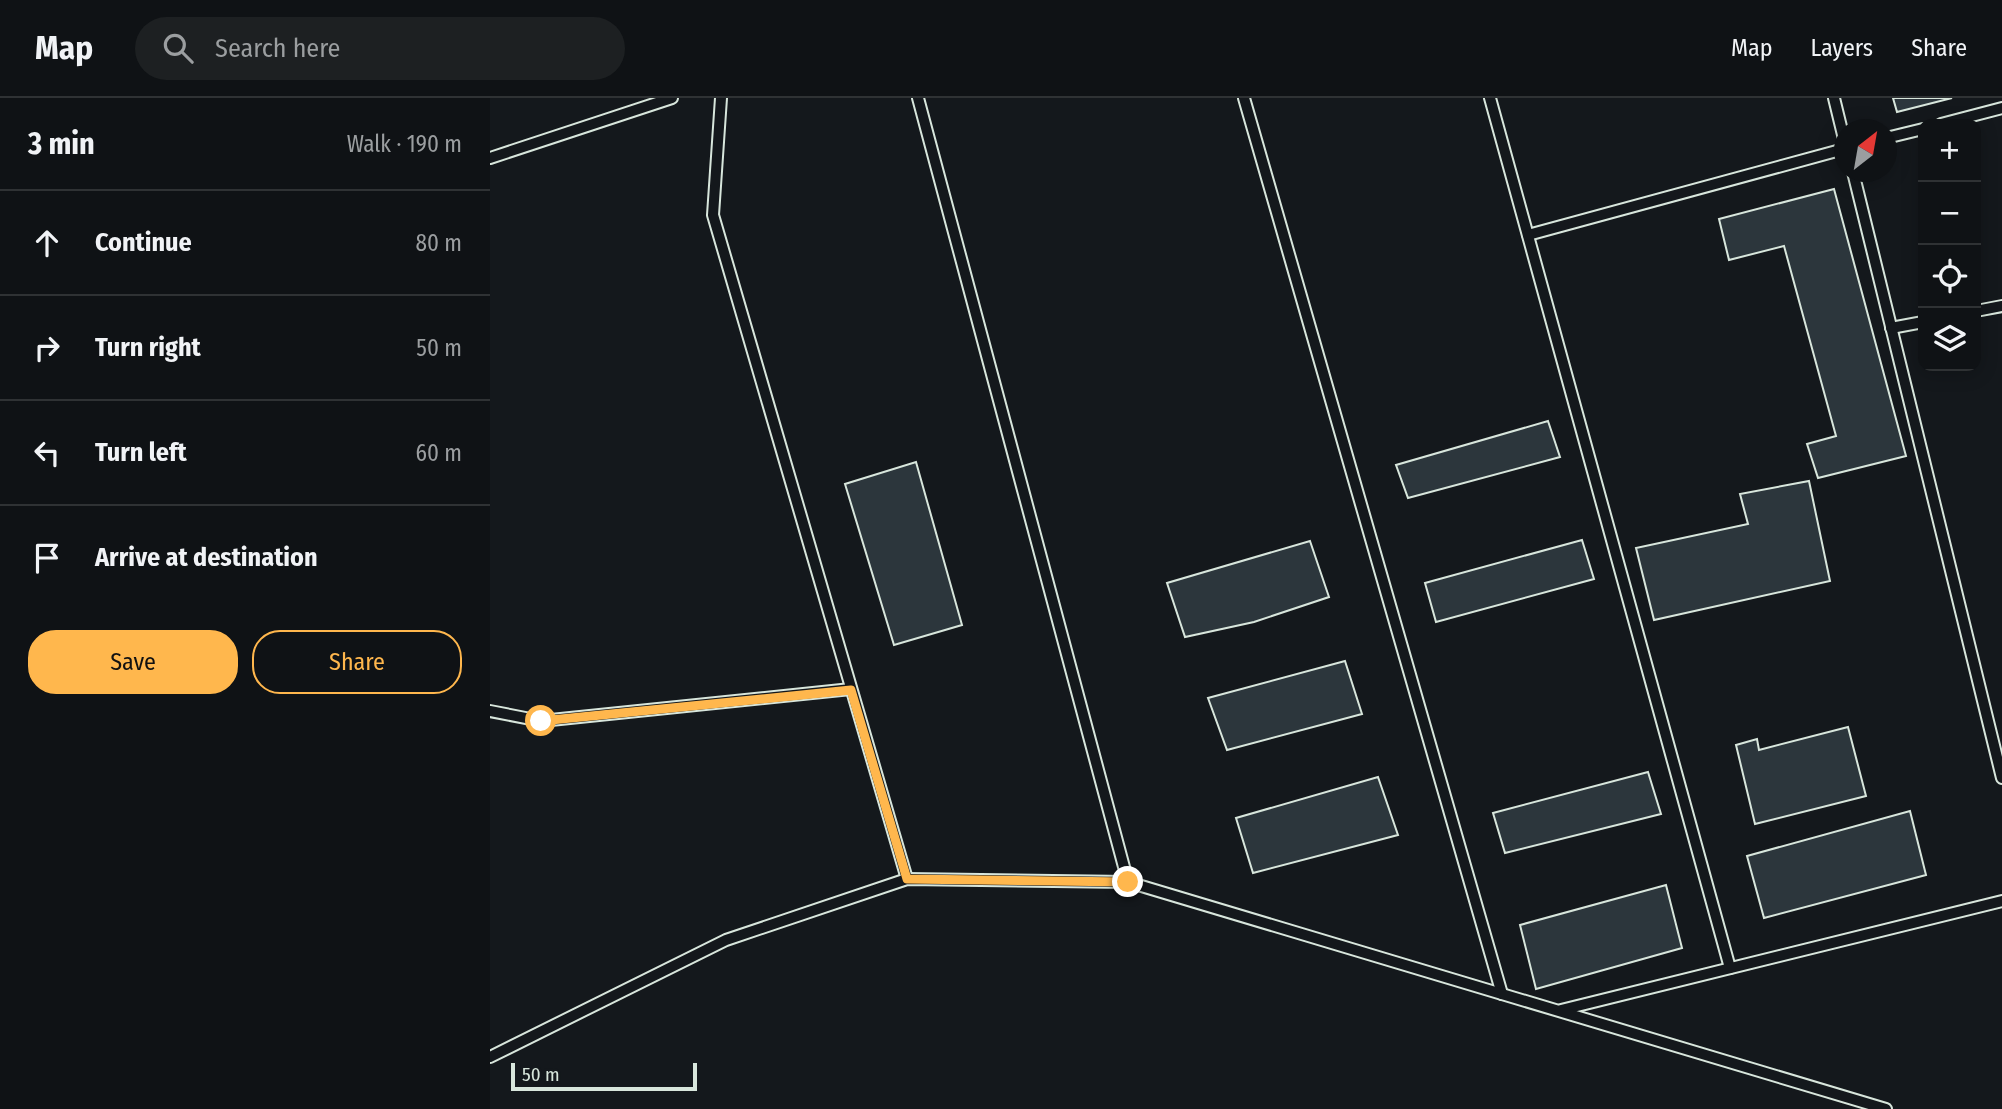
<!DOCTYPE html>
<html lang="en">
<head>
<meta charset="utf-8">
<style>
  body { margin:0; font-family:"Fira Sans Condensed",sans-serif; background:#1d2022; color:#f1f3f6 }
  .controls { position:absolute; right:21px; top:21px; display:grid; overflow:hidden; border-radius:14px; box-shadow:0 4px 18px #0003 }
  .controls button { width:63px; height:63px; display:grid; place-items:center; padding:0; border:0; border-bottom:2px solid #2f3234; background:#0f1215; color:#f1f3f6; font:35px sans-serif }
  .compass { position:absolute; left:1344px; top:21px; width:63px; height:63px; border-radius:50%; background:#0f1215; box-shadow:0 4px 18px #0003; rotate:31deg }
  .scale { position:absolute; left:21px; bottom:18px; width:186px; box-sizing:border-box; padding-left:7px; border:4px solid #d8e6dc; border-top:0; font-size:19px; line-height:24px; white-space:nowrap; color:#d8e6dc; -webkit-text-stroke:5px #14181c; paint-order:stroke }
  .stop { position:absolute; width:21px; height:21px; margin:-16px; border:5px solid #ffb74d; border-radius:50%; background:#fff }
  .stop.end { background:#ffb74d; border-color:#fff; box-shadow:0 2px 7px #0008 }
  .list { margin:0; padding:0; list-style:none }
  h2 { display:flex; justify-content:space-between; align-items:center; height:91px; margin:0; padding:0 28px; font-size:30px }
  h2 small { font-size:23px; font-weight:400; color:#9b9ea0 }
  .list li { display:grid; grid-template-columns:46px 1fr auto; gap:21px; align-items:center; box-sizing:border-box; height:105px; padding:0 28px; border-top:2px solid #2f3234 }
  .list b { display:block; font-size:26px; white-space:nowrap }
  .list em { font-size:23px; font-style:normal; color:#9b9ea0 }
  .actions { display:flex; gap:14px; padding:21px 28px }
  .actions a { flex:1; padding:16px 0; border:2px solid #ffb74d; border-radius:28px; text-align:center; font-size:24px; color:#ffb74d }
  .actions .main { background:#ffb74d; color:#111 }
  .icon { flex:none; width:38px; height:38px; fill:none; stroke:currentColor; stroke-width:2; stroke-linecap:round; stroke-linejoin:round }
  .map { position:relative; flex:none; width:1512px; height:1011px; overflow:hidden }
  header { display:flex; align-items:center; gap:42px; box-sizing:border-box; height:98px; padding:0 35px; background:#0f1215; border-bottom:2px solid #2f3234 }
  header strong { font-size:33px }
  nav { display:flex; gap:38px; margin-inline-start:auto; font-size:24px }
  .search { width:490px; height:63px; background:#1d2022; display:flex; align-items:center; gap:18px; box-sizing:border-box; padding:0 24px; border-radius:38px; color:#9b9ea0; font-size:26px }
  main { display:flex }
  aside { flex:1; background:#0f1215 }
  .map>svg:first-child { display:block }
  .building { fill:#2c363c; stroke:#d8e6dc; stroke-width:2 }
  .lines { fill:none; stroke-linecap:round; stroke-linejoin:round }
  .service-casing { stroke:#d8e6dc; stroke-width:14 }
  .service { stroke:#14181c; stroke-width:10 }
  .route { stroke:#ffb74d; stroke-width:9 }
</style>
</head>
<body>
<header>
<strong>Map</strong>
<div class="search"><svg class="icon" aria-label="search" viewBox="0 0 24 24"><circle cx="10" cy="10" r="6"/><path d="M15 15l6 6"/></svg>Search here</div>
<nav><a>Map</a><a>Layers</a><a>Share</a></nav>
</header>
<main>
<aside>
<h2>3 min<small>Walk · 190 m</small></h2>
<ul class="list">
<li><svg class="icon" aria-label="ahead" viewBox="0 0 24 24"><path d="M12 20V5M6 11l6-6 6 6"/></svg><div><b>Continue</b></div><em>80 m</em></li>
<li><svg class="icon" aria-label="right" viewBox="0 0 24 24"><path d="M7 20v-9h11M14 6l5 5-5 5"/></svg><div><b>Turn right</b></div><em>50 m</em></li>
<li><svg class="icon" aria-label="left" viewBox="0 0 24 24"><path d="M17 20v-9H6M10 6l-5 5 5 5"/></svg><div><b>Turn left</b></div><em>60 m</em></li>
<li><svg class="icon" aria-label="arrive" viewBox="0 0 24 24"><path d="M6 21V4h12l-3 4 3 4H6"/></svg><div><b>Arrive at destination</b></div></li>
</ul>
<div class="actions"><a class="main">Save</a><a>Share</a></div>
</aside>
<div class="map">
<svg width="1512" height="1011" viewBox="0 0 1512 1011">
  <rect width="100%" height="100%" fill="#14181c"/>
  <!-- building -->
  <g class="building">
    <path d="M1403,0h59l-55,14z"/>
    <path d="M1344,91l72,267 -88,22 -11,-34 29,-8 -52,-190 -55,14 -10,-41z"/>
    <path d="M1058,323l12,36 -152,41 -12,-33z"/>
    <path d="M426,364l46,163 -68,20 -49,-161z"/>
    <path d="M1319,383l21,100 -176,39 -18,-72 112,-24 -8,-30z"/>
    <path d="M1092,442l12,39 -158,43 -11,-39z"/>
    <path d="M820,443l19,56 -75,25 -69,15 -18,-54z"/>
    <path d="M855,563l17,53 -135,36 -19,-52z"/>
    <path d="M1358,629l18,69 -111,28 -19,-79 21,-6 2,11z"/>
    <path d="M1158,674l13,42 -156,39 -12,-40z"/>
    <path d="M888,679l20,58 -145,38 -17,-55z"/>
    <path d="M1420,713l16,64 -162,43 -17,-62z"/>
    <path d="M1176,787l16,63 -146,41 -16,-64z"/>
  </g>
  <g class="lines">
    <defs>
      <g id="service">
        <path d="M231,0l-8,117 194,664"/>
        <path d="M428,0l210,784"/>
        <path d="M754,0l258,896"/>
        <path d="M1000,0l240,870"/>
        <path d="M1344,0l10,41"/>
        <path d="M1451,26l61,-16"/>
        <path d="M1396,40l37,-9"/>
        <path d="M0,60l182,-60"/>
        <path d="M1363,74l149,606"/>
        <path d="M1038,137l316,-86"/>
        <path d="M1486,213l26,-5"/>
        <path d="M1401,230l32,-6"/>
        <path d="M0,613l51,10 310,-32"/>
        <path d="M1071,912l441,-109"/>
        <path d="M0,959l236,-117 181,-61 221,3 758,227"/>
      </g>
    </defs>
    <!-- service casing -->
    <use href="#service" class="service-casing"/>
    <!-- service -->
    <use href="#service" class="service"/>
  </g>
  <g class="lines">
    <!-- route -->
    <path class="route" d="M51,623l310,-31 56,189 221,3"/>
  </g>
</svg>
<div class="controls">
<button>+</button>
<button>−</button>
<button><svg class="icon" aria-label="locate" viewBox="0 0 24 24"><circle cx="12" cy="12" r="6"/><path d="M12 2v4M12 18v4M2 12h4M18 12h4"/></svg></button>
<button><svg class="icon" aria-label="layers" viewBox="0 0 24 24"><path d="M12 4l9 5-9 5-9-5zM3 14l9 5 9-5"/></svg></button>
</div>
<svg class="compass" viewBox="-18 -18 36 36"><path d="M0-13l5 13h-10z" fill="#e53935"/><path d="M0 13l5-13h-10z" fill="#9b9ea0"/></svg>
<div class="scale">50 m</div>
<div class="stop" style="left:51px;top:623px"></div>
<div class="stop end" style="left:638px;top:784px"></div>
</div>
</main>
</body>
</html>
